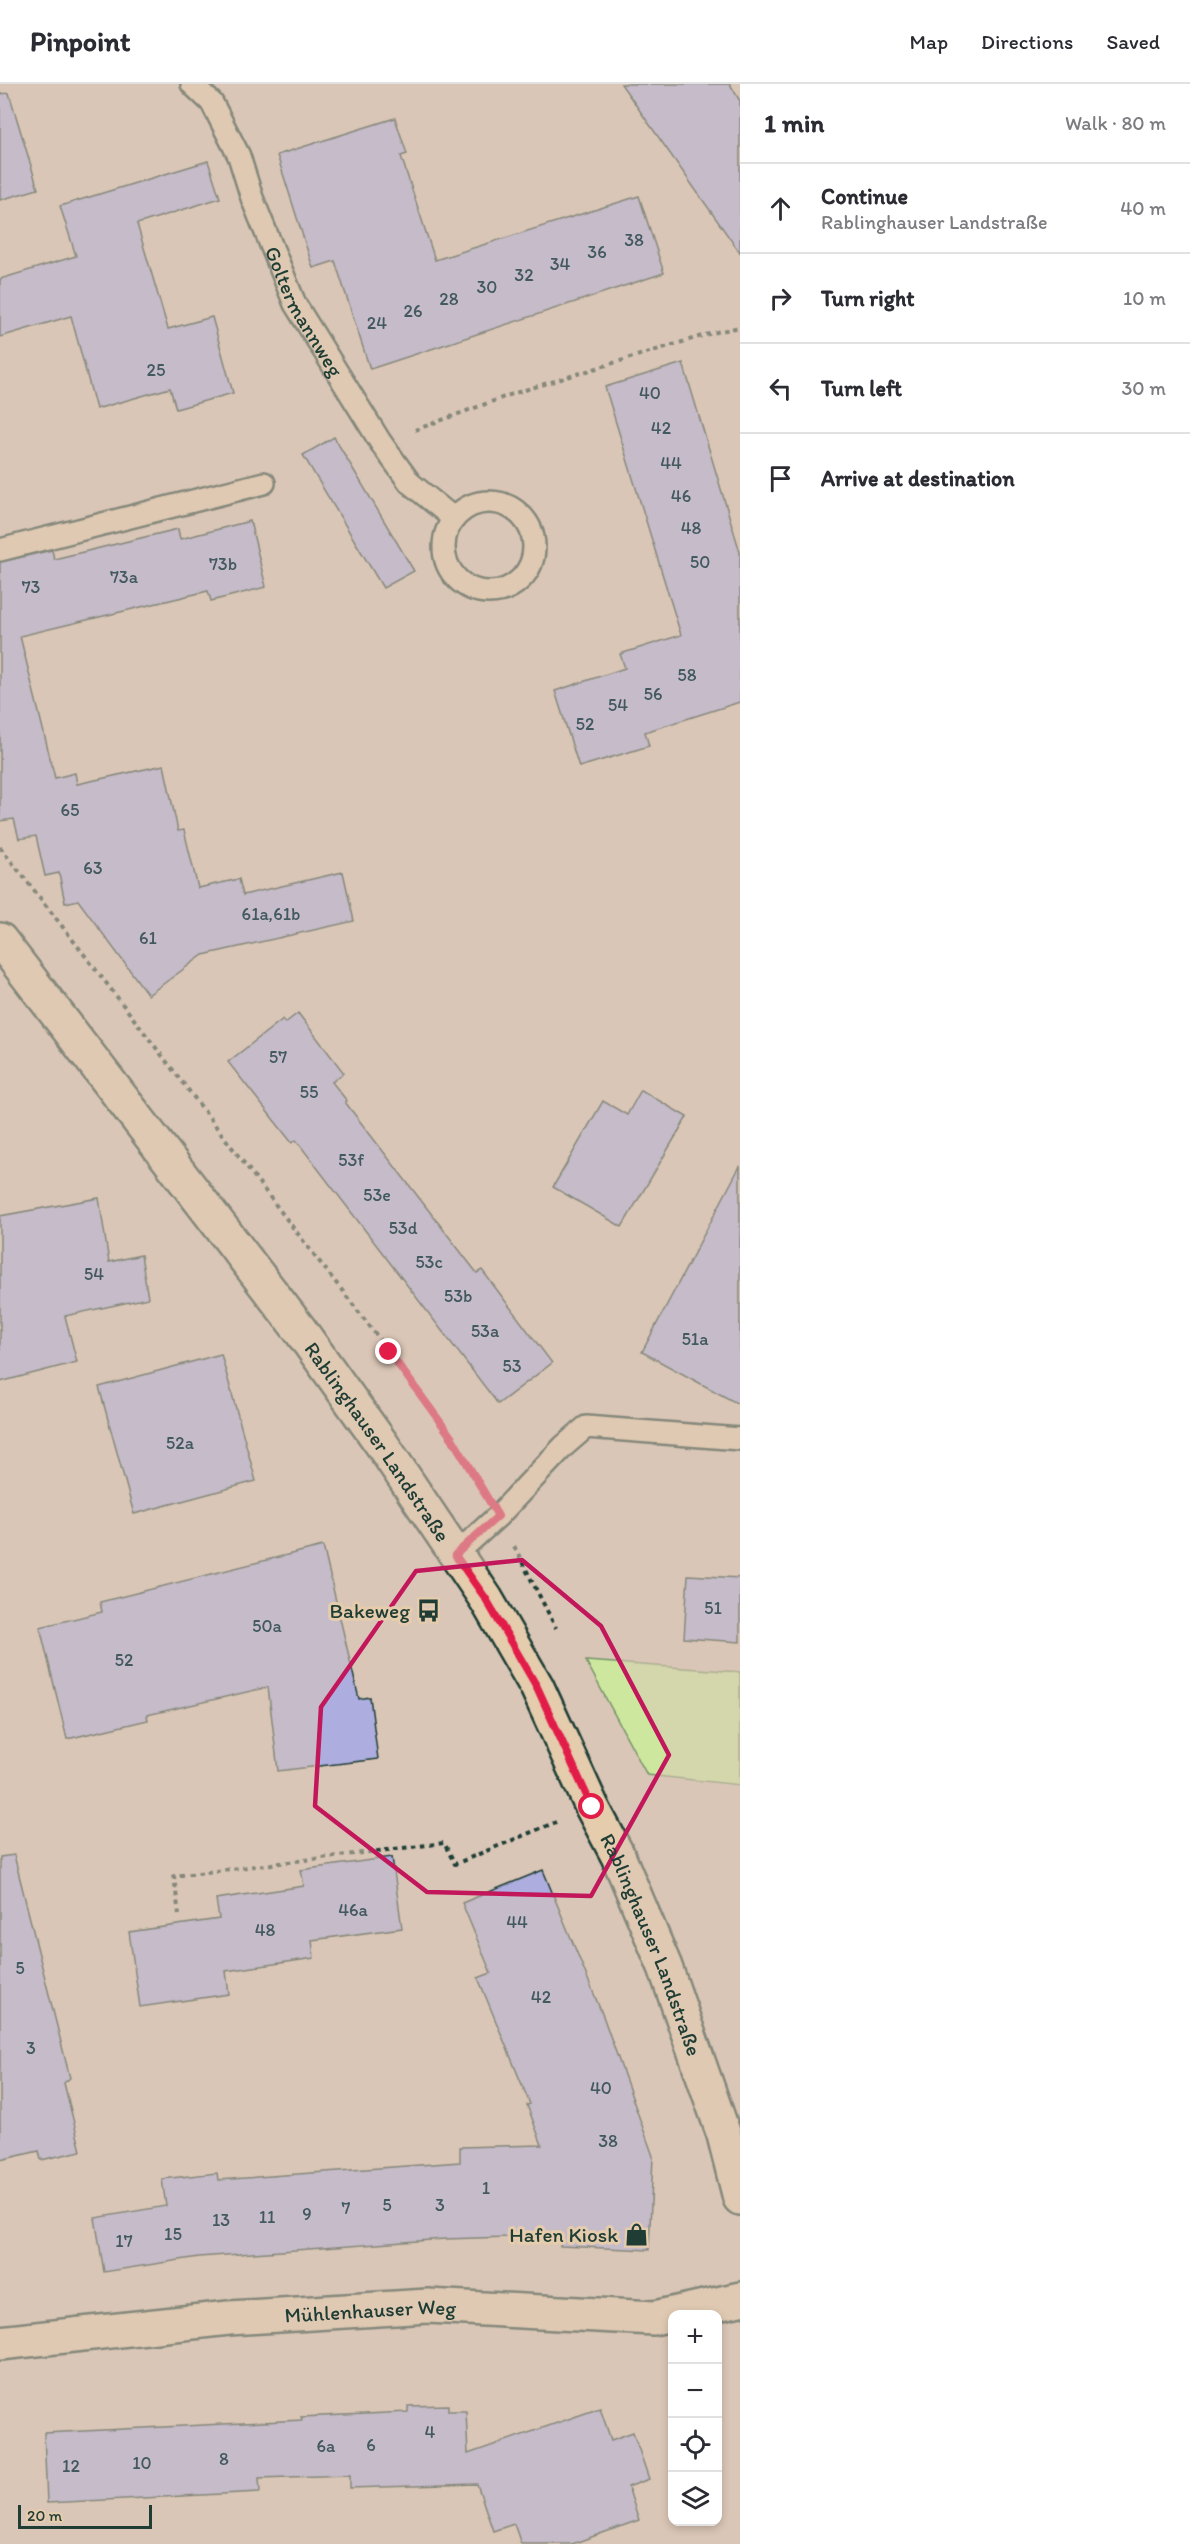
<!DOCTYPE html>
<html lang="en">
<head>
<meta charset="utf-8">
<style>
  body { margin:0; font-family:Itim,sans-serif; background:#f7f7f7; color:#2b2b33 }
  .controls { position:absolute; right:18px; bottom:18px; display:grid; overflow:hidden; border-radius:12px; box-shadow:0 3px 9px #0003 }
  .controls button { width:54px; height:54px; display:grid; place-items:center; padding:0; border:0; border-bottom:2px solid #e1e1e2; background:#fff; color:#2b2b33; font:30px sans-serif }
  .scale { position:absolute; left:18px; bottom:15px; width:134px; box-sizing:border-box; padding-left:6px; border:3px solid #1f3d34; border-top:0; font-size:16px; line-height:21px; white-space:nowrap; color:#1f3d34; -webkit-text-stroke:4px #e5ccad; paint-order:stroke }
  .stop { position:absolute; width:18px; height:18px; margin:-14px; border:4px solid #e11d48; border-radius:50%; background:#fff }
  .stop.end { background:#e11d48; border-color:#fff; box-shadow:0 2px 6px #0008 }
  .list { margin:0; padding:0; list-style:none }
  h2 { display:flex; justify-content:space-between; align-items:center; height:78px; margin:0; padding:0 24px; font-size:26px }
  h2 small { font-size:20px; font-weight:400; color:#7c7c81 }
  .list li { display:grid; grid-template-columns:39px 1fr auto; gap:18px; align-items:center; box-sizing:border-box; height:90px; padding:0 24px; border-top:2px solid #e1e1e2 }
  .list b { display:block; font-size:22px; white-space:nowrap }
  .list p { margin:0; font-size:20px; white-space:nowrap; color:#7c7c81 }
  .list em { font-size:20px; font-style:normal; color:#7c7c81 }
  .icon { flex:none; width:33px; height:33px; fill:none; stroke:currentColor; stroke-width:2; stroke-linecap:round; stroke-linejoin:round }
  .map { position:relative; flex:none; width:740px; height:2460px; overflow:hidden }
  header { display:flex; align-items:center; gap:36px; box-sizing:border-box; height:84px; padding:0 30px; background:#fff; border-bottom:2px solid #e1e1e2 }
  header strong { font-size:28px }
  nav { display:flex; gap:33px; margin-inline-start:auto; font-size:21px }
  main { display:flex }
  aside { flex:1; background:#fff }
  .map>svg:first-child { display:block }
  .green { fill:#cde89e; stroke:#769269; stroke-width:1.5 }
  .building { fill:#adaddf; stroke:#1f3d34; stroke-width:1.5 }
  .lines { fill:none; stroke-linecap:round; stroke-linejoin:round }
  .service-casing { stroke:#1f3d34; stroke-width:26 }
  .minor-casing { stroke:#1f3d34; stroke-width:38 }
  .tertiary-casing { stroke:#1f3d34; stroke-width:38 }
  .path { stroke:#1f3d34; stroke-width:4; stroke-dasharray:4.5 4.5; stroke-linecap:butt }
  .service { stroke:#e5ccad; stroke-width:21 }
  .minor { stroke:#e5ccad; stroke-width:33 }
  .tertiary { stroke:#e5ccad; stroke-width:33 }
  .route { stroke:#e11d48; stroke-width:8 }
  .marked { fill:none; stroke:#c2185b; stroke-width:4.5; stroke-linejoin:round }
  .labels { text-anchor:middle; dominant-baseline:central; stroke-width:6; stroke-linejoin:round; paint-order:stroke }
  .number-label { font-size:18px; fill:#42595f }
  .street-label { font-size:21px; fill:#1f3d34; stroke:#e5ccad }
  .poi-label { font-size:21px; fill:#1f3d34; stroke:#e5ccad; text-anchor:end }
</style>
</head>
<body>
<header>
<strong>Pinpoint</strong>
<nav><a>Map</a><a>Directions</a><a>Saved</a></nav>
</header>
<main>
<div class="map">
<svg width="740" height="2460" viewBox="0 0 740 2460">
  <rect width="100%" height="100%" fill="#dac6b7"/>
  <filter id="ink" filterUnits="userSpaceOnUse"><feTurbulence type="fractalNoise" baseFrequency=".0167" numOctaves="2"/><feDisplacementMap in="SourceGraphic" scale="12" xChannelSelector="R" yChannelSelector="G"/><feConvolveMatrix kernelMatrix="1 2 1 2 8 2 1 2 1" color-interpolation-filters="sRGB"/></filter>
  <g filter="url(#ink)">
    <!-- green -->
    <path class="green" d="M586,1577l154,11v113l-93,-10z"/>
    <!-- building -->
    <g class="building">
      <path d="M621,0h109l10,17v152z"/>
      <path d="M9,9l29,96 -38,11v-106z"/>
      <path d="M395,34l12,36 -6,2 34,104 204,-64 25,77 -294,96 -35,-108 -22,7 -36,-113z"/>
      <path d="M208,77l12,37 -83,26 31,105 44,-12 21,76 -57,16 -6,-21 -74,21 -25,-93 -71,21v-58l76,-23 -16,-50z"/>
      <path d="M683,279l57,189v150l-95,30 4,14 -70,21 -24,-76 70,-23 -5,-14 61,-19 -76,-248z"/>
      <path d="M334,353l80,134 -31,17 -80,-133z"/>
      <path d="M250,437l16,66 -55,14 -3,-10 -188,45 35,142 20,-5 2,11 87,-19 14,66 6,-1 14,58 41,-9 4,16 100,-23 11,49 -151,34 -55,40 -70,-95 -13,3 -6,-30 -14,3 -9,-40 -17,3 -5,-20 -14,2v-259l52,-12 2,9 124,-30 2,10z"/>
      <path d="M298,929l46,60 -12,9 15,19 -2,1 132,171 5,-3 70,93 -54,41 -202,-264 -4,3 -64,-81 55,-43 2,4z"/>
      <path d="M641,1006l46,27 -65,110 -69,-40 50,-86 24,14z"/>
      <path d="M740,1082v239l-98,-53z"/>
      <path d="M99,1114l10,64 32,-7 7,43 -83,18 12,46 -77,20v-166z"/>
      <path d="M221,1270l35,127 -122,33 -35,-127z"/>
      <path d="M323,1462l36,153 11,-2 8,62 -100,12 -10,-84 -121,28 1,5 -81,19 -27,-112 62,-15 -2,-10z"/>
      <path d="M688,1491l52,3v64l-56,-4z"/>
      <path d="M14,1771l56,223 -6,5 17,68 -40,9 -2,-9 -39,9v-303z"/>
      <path d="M392,1773l10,71 -90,12 2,18 -88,13 3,23 -89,13 -11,-75 90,-13 -3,-20 88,-13 -3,-16z"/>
      <path d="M543,1786l60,146 50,140 -4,94 -89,-4v-6h-18v-4l-97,3 -246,18 -95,15 -9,-54 71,-12 -4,-27 55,-6 1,7 242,-18v-15l82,-2 -15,-40 3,-1 -52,-126 13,-5 -29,-70z"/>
      <path d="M448,2321v6h18l2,43 132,-46 11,32 22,-8 16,47 -21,8 11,33 -67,24h-51l-7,-20 -21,7 -16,-47 -127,4v-13l-91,3 1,14 -213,11 -3,-70 258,-13 -1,-3 107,-5v-6z"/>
    </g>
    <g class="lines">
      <defs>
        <g id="service">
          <path id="s1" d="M192,0l20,19 27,53 13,42 43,106 86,139 29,40 43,35"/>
          <circle cx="489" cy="463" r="45"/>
          <path d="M0,466l264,-67"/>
          <path d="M455,1471l43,-39 66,-70 22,-19 154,12"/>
        </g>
        <g id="minor">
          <path id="s2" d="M0,2259l229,-25 199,-12 226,12 86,-19"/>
        </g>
        <g id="tertiary">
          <path id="s3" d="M0,856l300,390 81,113 105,156 51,88 55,120 26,49 47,111 59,168 16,63"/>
        </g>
      </defs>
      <!-- service casing -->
      <use href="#service" class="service-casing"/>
      <!-- minor casing -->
      <use href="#minor" class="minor-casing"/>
      <!-- tertiary casing -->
      <use href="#tertiary" class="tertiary-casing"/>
      <!-- path -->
      <g class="path">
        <path d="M415,346l100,-37 197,-60 28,-6"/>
        <path d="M0,763c98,124 193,249 288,374 66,86 136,170 192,264"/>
        <path d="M514,1462l42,82"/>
        <path d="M179,1831l-5,-39 270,-33 11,21 101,-42"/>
      </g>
      <!-- service -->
      <use href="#service" class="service"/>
      <!-- minor -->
      <use href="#minor" class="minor"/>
      <!-- tertiary -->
      <use href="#tertiary" class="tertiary"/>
    </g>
  </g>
  <g class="lines" filter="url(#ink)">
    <!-- route -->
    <path class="route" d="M389,1268l63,86 46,78 -43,39 31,44 51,88 55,120"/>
  </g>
  <!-- marked area -->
  <path d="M0 0H740V2460H0ZM522,1476l79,66 68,129 -78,141 -164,-4 -112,-86 6,-99 95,-136z" fill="#dac6b7" fill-opacity=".55" fill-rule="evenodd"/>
  <path class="marked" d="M522,1476l79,66 68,129 -78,141 -164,-4 -112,-86 6,-99 95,-136z"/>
  <!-- icons -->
  <defs>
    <symbol id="bus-bare" viewBox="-9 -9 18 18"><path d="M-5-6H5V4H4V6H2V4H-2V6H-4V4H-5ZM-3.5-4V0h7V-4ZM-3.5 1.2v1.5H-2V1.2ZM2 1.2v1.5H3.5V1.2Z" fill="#1f3d34" stroke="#e5ccad" stroke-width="2.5" paint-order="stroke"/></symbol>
    <symbol id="shop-bare" viewBox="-9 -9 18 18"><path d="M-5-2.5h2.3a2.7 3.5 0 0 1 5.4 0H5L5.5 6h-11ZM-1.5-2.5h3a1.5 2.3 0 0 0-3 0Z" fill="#1f3d34" stroke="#e5ccad" stroke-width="2.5" paint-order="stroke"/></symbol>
  </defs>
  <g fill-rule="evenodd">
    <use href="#bus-bare" x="412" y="1510" width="33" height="33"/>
    <use href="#shop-bare" x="620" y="2134" width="33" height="33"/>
  </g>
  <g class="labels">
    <!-- number labels -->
    <g class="number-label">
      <text x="634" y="156">38</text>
      <text x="597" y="168">36</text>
      <text x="560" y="180">34</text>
      <text x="524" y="191">32</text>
      <text x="487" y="203">30</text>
      <text x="449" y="215">28</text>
      <text x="413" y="227">26</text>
      <text x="377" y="239">24</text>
      <text x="156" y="286">25</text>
      <text x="650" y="309">40</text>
      <text x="661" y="344">42</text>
      <text x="671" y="379">44</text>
      <text x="681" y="412">46</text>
      <text x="691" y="444">48</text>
      <text x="700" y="478">50</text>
      <text x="223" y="480">73b</text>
      <text x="124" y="493">73a</text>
      <text x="31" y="503">73</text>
      <text x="687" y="591">58</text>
      <text x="653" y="610">56</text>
      <text x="618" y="621">54</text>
      <text x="585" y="640">52</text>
      <text x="70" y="726">65</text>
      <text x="93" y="784">63</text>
      <text x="271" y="830">61a,61b</text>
      <text x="148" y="854">61</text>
      <text x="278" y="973">57</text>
      <text x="309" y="1008">55</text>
      <text x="351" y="1076">53f</text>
      <text x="377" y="1111">53e</text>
      <text x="403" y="1144">53d</text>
      <text x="429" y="1178">53c</text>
      <text x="94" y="1190">54</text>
      <text x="458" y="1212">53b</text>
      <text x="485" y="1247">53a</text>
      <text x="695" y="1255">51a</text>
      <text x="512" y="1282">53</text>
      <text x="180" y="1359">52a</text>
      <text x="713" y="1524">51</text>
      <text x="267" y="1542">50a</text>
      <text x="124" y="1576">52</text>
      <text x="353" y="1826">46a</text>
      <text x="517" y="1838">44</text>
      <text x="265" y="1846">48</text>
      <text x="20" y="1884">5</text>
      <text x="541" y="1913">42</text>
      <text x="31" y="1964">3</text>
      <text x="601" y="2004">40</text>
      <text x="608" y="2057">38</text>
      <text x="486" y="2104">1</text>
      <text x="387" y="2121">5</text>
      <text x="440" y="2121">3</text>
      <text x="346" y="2124">7</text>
      <text x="307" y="2130">9</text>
      <text x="267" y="2133">11</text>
      <text x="221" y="2136">13</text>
      <text x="173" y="2150">15</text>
      <text x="124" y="2157">17</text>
      <text x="430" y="2348">4</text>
      <text x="371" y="2361">6</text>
      <text x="326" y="2362">6a</text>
      <text x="224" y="2375">8</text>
      <text x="142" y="2379">10</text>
      <text x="71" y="2382">12</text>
    </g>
    <!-- street labels -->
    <g class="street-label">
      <text stroke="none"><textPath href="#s1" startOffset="256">Goltermannweg</textPath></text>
      <text stroke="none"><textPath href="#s3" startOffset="628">Rablinghauser Landstraße</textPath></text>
      <text stroke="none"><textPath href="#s3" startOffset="1203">Rablinghauser Landstraße</textPath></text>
      <text stroke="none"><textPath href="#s2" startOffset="372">Mühlenhauser Weg</textPath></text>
    </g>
    <!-- poi labels -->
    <g class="poi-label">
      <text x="410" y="1526">Bakeweg</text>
      <text x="618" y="2150">Hafen Kiosk</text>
    </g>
  </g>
</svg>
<div class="controls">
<button>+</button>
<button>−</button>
<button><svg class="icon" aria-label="locate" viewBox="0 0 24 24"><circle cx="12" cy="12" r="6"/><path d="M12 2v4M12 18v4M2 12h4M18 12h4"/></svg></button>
<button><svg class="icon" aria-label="layers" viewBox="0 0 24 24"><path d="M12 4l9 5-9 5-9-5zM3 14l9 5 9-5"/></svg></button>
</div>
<div class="scale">20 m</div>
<div class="stop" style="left:592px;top:1723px"></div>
<div class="stop end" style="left:389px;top:1268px"></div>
</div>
<aside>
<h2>1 min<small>Walk · 80 m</small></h2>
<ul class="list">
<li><svg class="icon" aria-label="ahead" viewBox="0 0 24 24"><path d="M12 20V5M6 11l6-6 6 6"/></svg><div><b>Continue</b><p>Rablinghauser Landstraße</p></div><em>40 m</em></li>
<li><svg class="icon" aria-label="right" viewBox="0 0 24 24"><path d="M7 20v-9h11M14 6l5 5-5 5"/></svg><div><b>Turn right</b></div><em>10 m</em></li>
<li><svg class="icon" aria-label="left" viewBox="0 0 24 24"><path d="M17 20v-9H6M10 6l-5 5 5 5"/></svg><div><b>Turn left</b></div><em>30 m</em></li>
<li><svg class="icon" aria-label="arrive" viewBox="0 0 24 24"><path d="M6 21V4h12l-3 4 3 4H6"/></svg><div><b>Arrive at destination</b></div></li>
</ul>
</aside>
</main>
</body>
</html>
